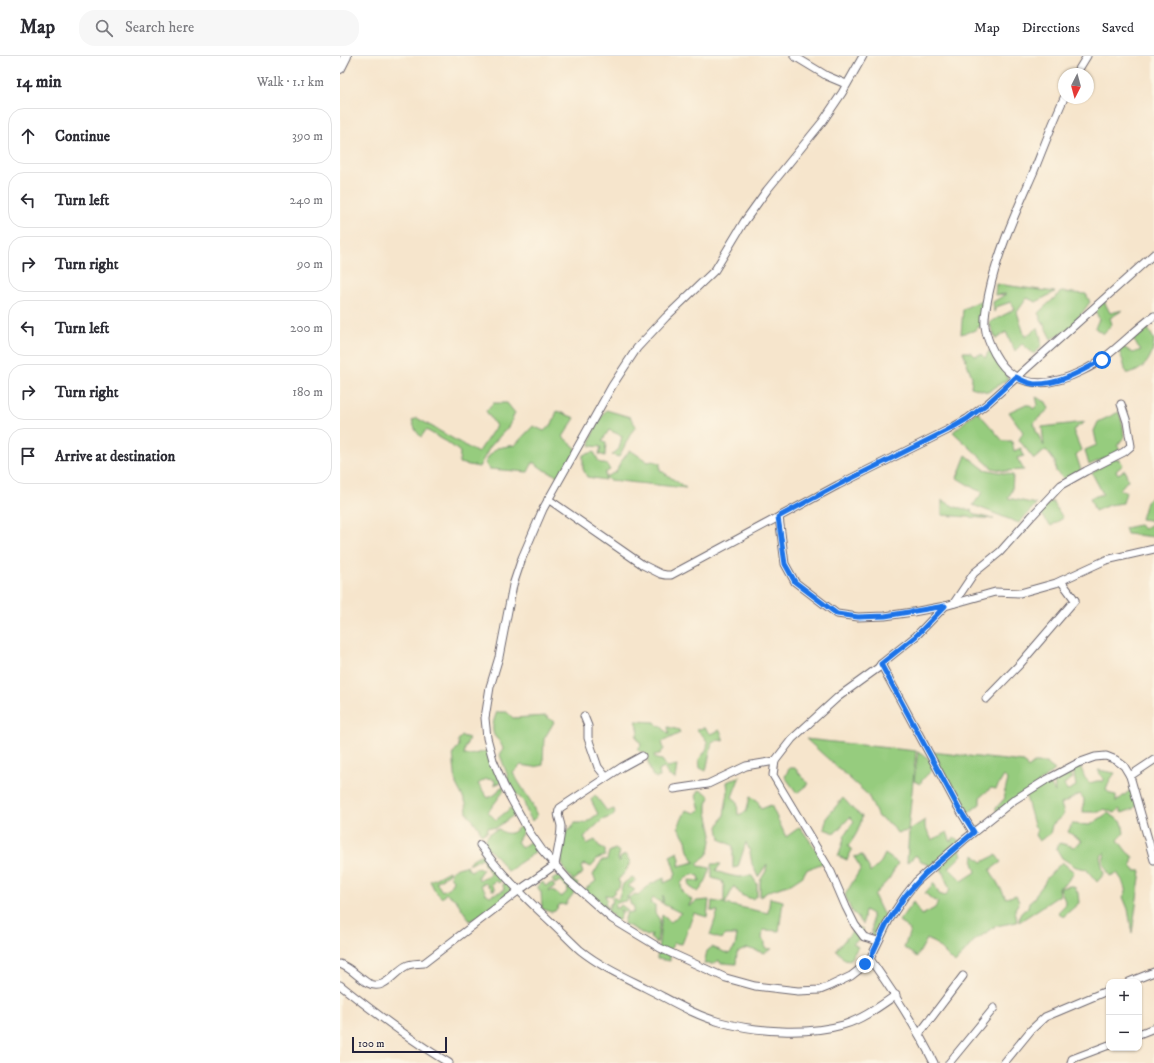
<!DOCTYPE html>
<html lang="en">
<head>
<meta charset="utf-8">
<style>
  body { margin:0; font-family:"IM FELL DW Pica",serif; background:#f7f7f7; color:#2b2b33 }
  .controls { position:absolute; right:12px; bottom:12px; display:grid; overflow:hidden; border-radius:8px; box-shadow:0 1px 3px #0004 }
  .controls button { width:36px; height:36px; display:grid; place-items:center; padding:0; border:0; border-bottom:1px solid #e1e1e2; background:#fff; color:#2b2b33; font:20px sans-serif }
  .compass { position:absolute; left:718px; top:12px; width:36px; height:36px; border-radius:50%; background:#fff; box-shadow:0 1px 3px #0004; rotate:186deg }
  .scale { position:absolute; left:12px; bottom:10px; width:95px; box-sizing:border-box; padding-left:4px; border:2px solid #22223b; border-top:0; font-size:11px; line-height:14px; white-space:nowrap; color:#22223b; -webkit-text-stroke:3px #fcf5e5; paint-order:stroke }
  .stop { position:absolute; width:12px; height:12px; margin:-9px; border:3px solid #1a73e8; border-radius:50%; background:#fff }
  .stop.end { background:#1a73e8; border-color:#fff; box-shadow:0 1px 4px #0008 }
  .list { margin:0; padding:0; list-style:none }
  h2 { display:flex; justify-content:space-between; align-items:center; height:52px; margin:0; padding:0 16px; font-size:17px }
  h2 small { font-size:13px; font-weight:400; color:#7c7c81 }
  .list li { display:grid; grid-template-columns:26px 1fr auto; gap:12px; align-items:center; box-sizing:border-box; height:56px; margin:0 8px 8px; padding:0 8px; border:1px solid #e1e1e2; border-radius:16px }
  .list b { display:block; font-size:15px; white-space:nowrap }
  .list em { font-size:13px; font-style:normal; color:#7c7c81 }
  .icon { flex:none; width:22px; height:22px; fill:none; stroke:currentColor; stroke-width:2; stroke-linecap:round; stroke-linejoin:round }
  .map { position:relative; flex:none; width:814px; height:1007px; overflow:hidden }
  header { display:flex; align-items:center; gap:24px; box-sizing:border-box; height:56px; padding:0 20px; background:#fff; border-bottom:1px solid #e1e1e2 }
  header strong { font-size:19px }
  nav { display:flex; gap:22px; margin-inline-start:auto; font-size:14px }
  .search { width:280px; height:36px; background:#f7f7f7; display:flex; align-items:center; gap:10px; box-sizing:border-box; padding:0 14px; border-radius:16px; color:#7c7c81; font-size:15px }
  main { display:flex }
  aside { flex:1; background:#fff }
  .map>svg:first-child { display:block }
  .green { fill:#96cc7e; stroke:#5c775c }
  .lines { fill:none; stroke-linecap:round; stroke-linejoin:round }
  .minor-casing { stroke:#6c666e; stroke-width:9 }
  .secondary-casing { stroke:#6c666e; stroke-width:12 }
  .minor { stroke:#fff; stroke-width:7 }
  .secondary { stroke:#fff; stroke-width:10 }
  .route { stroke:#1a73e8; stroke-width:5 }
</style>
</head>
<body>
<header>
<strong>Map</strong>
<div class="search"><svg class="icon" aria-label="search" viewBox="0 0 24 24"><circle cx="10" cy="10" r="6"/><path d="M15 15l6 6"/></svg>Search here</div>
<nav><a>Map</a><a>Directions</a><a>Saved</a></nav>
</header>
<main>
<aside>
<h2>14 min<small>Walk · 1.1 km</small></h2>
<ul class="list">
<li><svg class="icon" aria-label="ahead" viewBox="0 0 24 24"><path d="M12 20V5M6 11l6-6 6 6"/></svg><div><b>Continue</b></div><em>390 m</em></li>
<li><svg class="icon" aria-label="left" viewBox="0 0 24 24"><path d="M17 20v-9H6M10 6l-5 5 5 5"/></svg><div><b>Turn left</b></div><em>240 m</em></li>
<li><svg class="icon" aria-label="right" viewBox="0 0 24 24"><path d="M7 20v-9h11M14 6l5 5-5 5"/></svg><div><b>Turn right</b></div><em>90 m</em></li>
<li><svg class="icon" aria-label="left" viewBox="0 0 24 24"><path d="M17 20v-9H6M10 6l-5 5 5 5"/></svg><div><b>Turn left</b></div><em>200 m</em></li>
<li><svg class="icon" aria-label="right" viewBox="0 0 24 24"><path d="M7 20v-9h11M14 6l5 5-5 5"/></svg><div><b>Turn right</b></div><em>180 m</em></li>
<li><svg class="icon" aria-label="arrive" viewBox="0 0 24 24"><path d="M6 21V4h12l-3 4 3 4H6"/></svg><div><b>Arrive at destination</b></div></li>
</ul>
</aside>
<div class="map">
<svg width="814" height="1007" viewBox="0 0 814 1007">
  <rect width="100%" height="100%" fill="#fcf5e5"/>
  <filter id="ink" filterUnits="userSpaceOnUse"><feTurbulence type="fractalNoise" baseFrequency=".025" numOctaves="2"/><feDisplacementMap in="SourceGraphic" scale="8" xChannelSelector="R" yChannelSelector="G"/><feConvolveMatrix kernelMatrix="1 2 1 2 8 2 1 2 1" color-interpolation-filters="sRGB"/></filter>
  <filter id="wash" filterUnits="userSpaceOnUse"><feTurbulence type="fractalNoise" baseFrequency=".012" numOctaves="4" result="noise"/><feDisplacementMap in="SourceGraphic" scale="16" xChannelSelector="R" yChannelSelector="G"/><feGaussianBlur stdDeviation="0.9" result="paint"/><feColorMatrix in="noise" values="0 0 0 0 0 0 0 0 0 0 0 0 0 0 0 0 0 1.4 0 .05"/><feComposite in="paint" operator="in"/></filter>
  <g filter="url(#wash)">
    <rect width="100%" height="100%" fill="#f6e5cc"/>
    <!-- green -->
    <g class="green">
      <path d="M656,228l59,8 -19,10 -9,-4 -10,14 8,25 13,-10 3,12v7l-7,8 -12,-10 -7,7 -9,-19 -10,7 -6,-14v-3l18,-9 7,-5 -4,-6 -15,5 -2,5 -1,-10 13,-8 -11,1z"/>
      <path d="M721,236l25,2 4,8 -19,26 -20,11 -13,-26z"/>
      <path d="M648,241l-6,28 -9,6 -12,3 2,-25z"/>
      <path d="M763,243l7,14 13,-3 -13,8 2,6 -9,10 -8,-6 4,-9 -4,-9z"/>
      <path d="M806,270c3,4 6,9 8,14 0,17 -12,34 -28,33l-3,-12 -4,-10 4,-4 10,6 8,-3 -11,-14z"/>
      <path d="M649,295c11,3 17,17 19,28l-20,13 -17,-5 1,-10 -9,-25h8l4,4 6,-2 4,4z"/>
      <path d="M696,341l10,5 3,7 -15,13 2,9 8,15 -2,-19 43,-5 -12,8 8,20 -5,5 5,15 -15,10 -10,-8 -1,-10 -9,-12 -12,9 -15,-19 4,-8 -14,-20 15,-7h6l3,4 5,-4z"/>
      <path d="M153,347h14l8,10 -6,13 -19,21 -11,20 -20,-4 1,-11 -13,-10 -21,-12 -5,7 -5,-6 -4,-10 5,-3 61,35 18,-27 -10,-15z"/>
      <path d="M266,354l24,7 6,9 -5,7 -12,24 -7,-2 7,-6 3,-13 -13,-6 -7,11 4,2 -1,13 -6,-2 2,-7 -11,-1c1,-14 9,-25 16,-36z"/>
      <path d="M217,355l18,7 -12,19 14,12 -17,28 -16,-7 -11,-8 -5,10 -39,-3 -4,-6 4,-7 8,-8 18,-3 18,-19 11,5 8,-7z"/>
      <path d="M637,355l26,30h9l2,10 7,-3 3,8 -7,2 7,12 -19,1 -13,-3 -39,-36z"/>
      <path d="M779,356l4,14 1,11 -7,9 3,2 -4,5 -27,12 -4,-15 12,-5 -3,-14 4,-9z"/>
      <path d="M290,394l18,12 5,-1 7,2v7l26,18 -77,-8 -4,-3v3l-18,-3 -4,-8v-14l11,-3 5,10 8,3 3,5 -5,3v4l11,-5 4,-9z"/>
      <path d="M626,399l18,14 29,6 -1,16 -4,7 28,6 -17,19 -46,-18 10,-13 -8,-3 -18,-11z"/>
      <path d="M773,403l7,1 3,5 -7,6 2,3 7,-4 3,10 -9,10 7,2 -3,11 -14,2 -14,6 -5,-13 13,-4 -11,-21z"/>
      <path d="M813,439l1,1v41l-27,-3 -2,-6 14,-3 5,4 10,-6 -5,-3 -8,-1 5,-17z"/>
      <path d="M602,444l13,7 16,3 5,5 18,4 -52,-4z"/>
      <path d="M712,445l11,17 -12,8 -12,-14z"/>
      <path d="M157,656h10l6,6 33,-2 8,6 -10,17 -1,26 -9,2 -13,-2 -8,8 18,29 6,14 -5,5 -5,-9 -3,-10 -14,-15 -3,-13 -7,-19 3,-6c-3,-9 -6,-9 -9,-14 -3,-7 0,-16 3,-23z"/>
      <path d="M296,665l19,1 3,4 4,1 6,7h1l-1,-7 11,3 1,3 -18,9 2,7 -4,5 -6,1 2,4 6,1 5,7 10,-2 -2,14 -7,-4 -4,-7 -5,3 1,6 -4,1 -4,-3 -7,-22 -6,-2 -1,-2 3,-4 -5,-9 3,-5z"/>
      <path d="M365,672l6,6 9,-4 4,11 -6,-1 -6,2 -6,29 -6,-3 -1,-9c13,-14 10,-18 -3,-30z"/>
      <path d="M122,680l7,2 -4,10 -1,7h6l20,-5 12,32 -8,3 1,-5 -9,-1 -8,5 10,14 8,-4 4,-6 4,-2 -1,6 -15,20 8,8 16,-13 6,5 -22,16 -8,-1 -1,5 -6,2 -2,-6 -12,-15 -1,-10 -10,-19 -3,-31 6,-7 -1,-6z"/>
      <path d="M466,683l110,12 -8,80 -11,2 -6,-9 -13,-7 -10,-22z"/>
      <path d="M578,695l11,8 5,9 -11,11 -3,5 -6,-3z"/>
      <path d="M591,696l93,10 4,6 6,-5h12l9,7 -55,44 -5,-5 10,-11 -1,-4 4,-14 -4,-4 -8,13 -5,-1 -11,9v7l-14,11z"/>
      <path d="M739,707l6,15 5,5 7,-2h7l-6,-11 17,3 -5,7 -4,10 5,4 5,1v7l18,-15 2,19 -3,3 -11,4 -3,-4 -4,4 -11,-4 -5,3h-16l1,-13 -4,-5 -19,10 3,10 -12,11 -2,9 -11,7 -4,-6 3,-5 -4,-5 -9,-32 23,-12 7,11 -1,-16 14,-6 5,8 -9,6 3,7 9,-5 -3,-18z"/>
      <path d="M449,712h6l13,16 -11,9 -12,-16z"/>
      <path d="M400,720l-8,21 5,4 1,14 8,-3 4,-15 7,3 4,9 10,-4 15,32 14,-10 25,35 -19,8 -3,6 -12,8 -22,7 -9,6v-16l6,-10 1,-7 -9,13 -6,-13 -2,-12 -4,-10 -8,25 -5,1v-22l-13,-7 -2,-12 6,-12 4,-23 -1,-10z"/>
      <path d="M359,734l6,2 5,5 -3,7v8l5,23 -3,17 -3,4 -3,2 -6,6 2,2 11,2c-2,10 -5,16 -12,24l-8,-5 -1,-7 11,1 -1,-5 -6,-2 -7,4 -5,5c0,9 4,12 11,17l-4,7 9,-6 12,-1 -2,17 -13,-4 -12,31 -8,-1 -4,7v11l-13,-2 5,-44 9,7 10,-9 -18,-9v-9l-1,8 -9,-5 -3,5 5,2v8l5,7 -3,23 -7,-5 2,-4 -5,2 -14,-8 -9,-4v-2l3,-10 6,1 1,-7 -3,-1 -2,-6c-4,3 -10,2 -14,6v3h3l3,-3 7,5 -3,2 -5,-2 2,4 -2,3 -1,3 -6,2 -1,-8 -4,-2 2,-8 3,-3 -2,-3 2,-1 5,3 5,-16 9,-7 4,3 -8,6 7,4 -9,8 5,-1 4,-3 3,1 13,-11 13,-6v5l9,-4 3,-5 -6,-18 8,-4 2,7 -1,7 16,-4 -7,-11 -2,-11 -8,-13 8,-17 9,3 5,-3 -4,-14z"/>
      <path d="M255,739l12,16 7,-2 1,4 -2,3 -11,4 -18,17 3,7 8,-4 4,6 6,3v7l-9,3 -1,4 -4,4 -6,-3 -4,3 2,6 -9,7c-17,-12 -15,-33 -7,-49l4,-2 4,-6h10l13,-9 -7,-14z"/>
      <path d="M503,742c8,8 9,12 19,18 -2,13 -7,21 -14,30l4,4 -5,10 -9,-4c3,-5 3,-9 5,-15 2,-8 7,-14 11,-20l-4,-4 -15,16 -11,-4 3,-12z"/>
      <path d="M768,757l14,9 2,11 -6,7 9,12 6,5 -2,9 4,5h6l-9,62 -4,-24 -5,-12 3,-5 -4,-12 -5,-7 -7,3 -7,-14 2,-10 -5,5 4,17 -7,8 -11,-13 -10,-2 -14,-9 -6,-10 4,-5 14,4 8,-6 -14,-9 4,-8 18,1z"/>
      <path d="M585,764v7l7,13 15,-8 4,10 3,-5 5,4 -1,4 4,10 -13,13 13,13 14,-9 -3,-9 1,-8 8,7 14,-7 5,7 -11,8 16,28 10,-3 3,7 -4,7 2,13 -21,4 -22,15 -19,22 -20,-20 -8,-4 -10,18 -13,-9 6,-18 -11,-9 14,-19 9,13 13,-7 3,-6 -5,-2 -8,-7 9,-10 5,11 6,2 5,-6 -11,-27 -7,3 -11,-4 -5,-7 -9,8 2,-33z"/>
      <path d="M182,769l3,3 -8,14 4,6 10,-7 7,6c-4,8 -10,10 -17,15 -6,3 -7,7 -14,9l-10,-14 -13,-12c2,-10 6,-13 15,-16 10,9 15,2 23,-4z"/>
      <path d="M275,793l5,3 -2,7 2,3v-4l6,-4 4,8 -4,9 -8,9 2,3 -1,5 -4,2 -1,3 -3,3 -6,-1 2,5 -2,3 3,5 -2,1 -22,-19 12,-9 -3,-6 9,-15h5l2,-8z"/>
      <path d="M145,797l19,25 -5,5 -4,-2 -4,3 4,6h-3l-7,-7 -5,2 5,5v3l5,3c4,-3 9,-3 14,-6l-1,-5 4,-7 7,11 -23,21 -21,11 -14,-21 -10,-7 -4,5 -7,-7 -5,-10 19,-10v3l-13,8 6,9 8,-4 3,-7 -3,-4 2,-6c6,-3 10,-3 15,-5l1,4 3,2 5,-3 7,1 -5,7 1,4 12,-6 -4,-6 1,-3h-4v-5l-2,-2 -11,6 -3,-1 6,-5z"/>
      <path d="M545,798l13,9 -9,16 -15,16 8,17 7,8 -15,20 -2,-4v-22l-7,-4 -2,14 -12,-14 -6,-15 16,-27 -7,-11 8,-2 7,13 1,5 11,-11z"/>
      <path d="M722,806l12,10 -7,10 -8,6 1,7 -41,27c0,-8 2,-10 9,-14l1,-6 5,-4 2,-4 8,-10 2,-5z"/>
      <path d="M372,808h9l-5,6c5,4 16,6 23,7 5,0 8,-2 13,-1l5,8v12l-5,3 -11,-4 -7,-9 -9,18 43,9 2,-15 13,3 -4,30 -16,-1 -1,9 3,3v6l7,1 -8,4 -17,-5 -10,5 -1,11 -16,-1 -1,-3 -5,4h-10l3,-13 5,-4 17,7 6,-7 2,-12h-11l-5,4 -11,-4 8,-24h-7l1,-10 12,2v-16l-2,-6 -10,-3z"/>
      <path d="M221,818l17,10 -5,10 -8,11 -5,-1 -5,7 -4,1 -9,-3c0,-6 -1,-11 -1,-17l-3,-4v-3l5,-3 2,4 7,-3 3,4 -7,3 1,2 3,-2 9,7 5,-4 2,-5 -8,-7 -5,3 -3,-4z"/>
      <path d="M730,830h4l4,7 1,10 -16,14 -5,-5 8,-8 -6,-16z"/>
      <path d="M516,871l7,2 -2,9 -8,5 5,4 -8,13 -6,-1 -8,-9z"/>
    </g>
  </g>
  <g filter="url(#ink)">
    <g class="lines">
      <defs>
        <g id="minor">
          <path d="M454,0l33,20 19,8"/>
          <path d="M523,0l-21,37 -19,28 -56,69 -23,32 -29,48 -49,47 -29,31 -25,38 -69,123 -21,49 -9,27 -14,72 -9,30 -5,31 2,20 6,22 11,26 26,47 12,17 27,31 43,38 48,29 66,30 29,8 43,5 22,-1 10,-4 21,-10 9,-7 10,-10 19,-39 16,-24 11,-14 48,-42 50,-40 32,-20 32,-17 17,-6 11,-1 10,4 8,6 6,10 24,84"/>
          <path d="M736,18l11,-18"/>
          <path d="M724,42c-11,24 -20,48 -30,73 -17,39 -36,79 -45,122 -2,10 -5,22 -4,33 2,17 14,40 28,49 21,14 47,7 69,-4 28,-13 47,-37 72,-55"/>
          <path d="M208,443l95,66 18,9 5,1h5l167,-90 110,-55 19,-11 21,-16 166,-149"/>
          <path d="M439,461l6,47 10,18 42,32 21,3 27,-1 28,-4 32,-6 50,-14 25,1 36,-10 50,-23 48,-11"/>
          <path d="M614,547l20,-30 26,-21 31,-35 30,-32 25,-14 38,-19 7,-6 -4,-24 -6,-18"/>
          <path d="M541,608l77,143 15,25"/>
          <path d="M646,643l34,-35 55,-64 -14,-19"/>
          <path d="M244,660l4,10v12l10,29 8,10"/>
          <path d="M790,720l24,-16"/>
          <path d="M334,733l34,-5 38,-18 29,-5"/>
          <path d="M140,789c20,28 44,52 70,76 10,9 20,20 30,29 20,16 44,27 66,38 24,12 48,27 74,34 37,10 87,13 123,3 20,-6 37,-19 53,-30"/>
          <path d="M538,885l-14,-4 -9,-12 -9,-18 -15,-35 -58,-97 2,-14 17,-22 46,-42 40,-29 3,-4 35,-28 29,-30"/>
          <path d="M530,903c24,34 46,67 64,104"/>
          <path d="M0,908c11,4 18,13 28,19 16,9 26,-11 38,-17 5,-3 12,-2 18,-3l94,-72 37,-26c2,-12 6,-27 6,-39 -1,-7 -5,-11 -1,-18l62,-41 20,-11"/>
          <path d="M789,926l25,-10"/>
          <path d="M0,929c35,28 70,55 109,78"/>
          <path d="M579,978l44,-58"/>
          <path d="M799,978l15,-6"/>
          <path d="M609,1007l45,-55"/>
          <path d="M664,1007l27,-33 14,-13 64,-27"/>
          <path d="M731,1007l1,-4 37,-14"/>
        </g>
        <path id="secondary" d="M0,12l6,-12"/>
      </defs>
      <!-- minor casing -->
      <use href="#minor" class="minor-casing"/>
      <!-- secondary casing -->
      <use href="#secondary" class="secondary-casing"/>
      <!-- minor -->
      <use href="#minor" class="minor"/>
      <!-- secondary -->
      <use href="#secondary" class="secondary"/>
    </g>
  </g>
  <g class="lines" filter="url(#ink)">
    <!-- route -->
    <path class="route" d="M525,908l5,-5 17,-36 18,-27 20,-22 49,-42 -16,-25 -77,-143 35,-28 29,-30 -60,10 -27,1 -21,-3 -42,-32 -10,-18 -7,-47 60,-32 110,-55 19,-11 21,-16 28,-26c5,3 11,6 18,7 24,1 48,-13 68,-24"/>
  </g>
</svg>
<div class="controls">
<button>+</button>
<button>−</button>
</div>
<svg class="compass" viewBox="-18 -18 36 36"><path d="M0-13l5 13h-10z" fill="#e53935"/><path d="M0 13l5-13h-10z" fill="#7c7c81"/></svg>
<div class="scale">100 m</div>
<div class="stop" style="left:762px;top:304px"></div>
<div class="stop end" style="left:525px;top:908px"></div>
</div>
</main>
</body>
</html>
